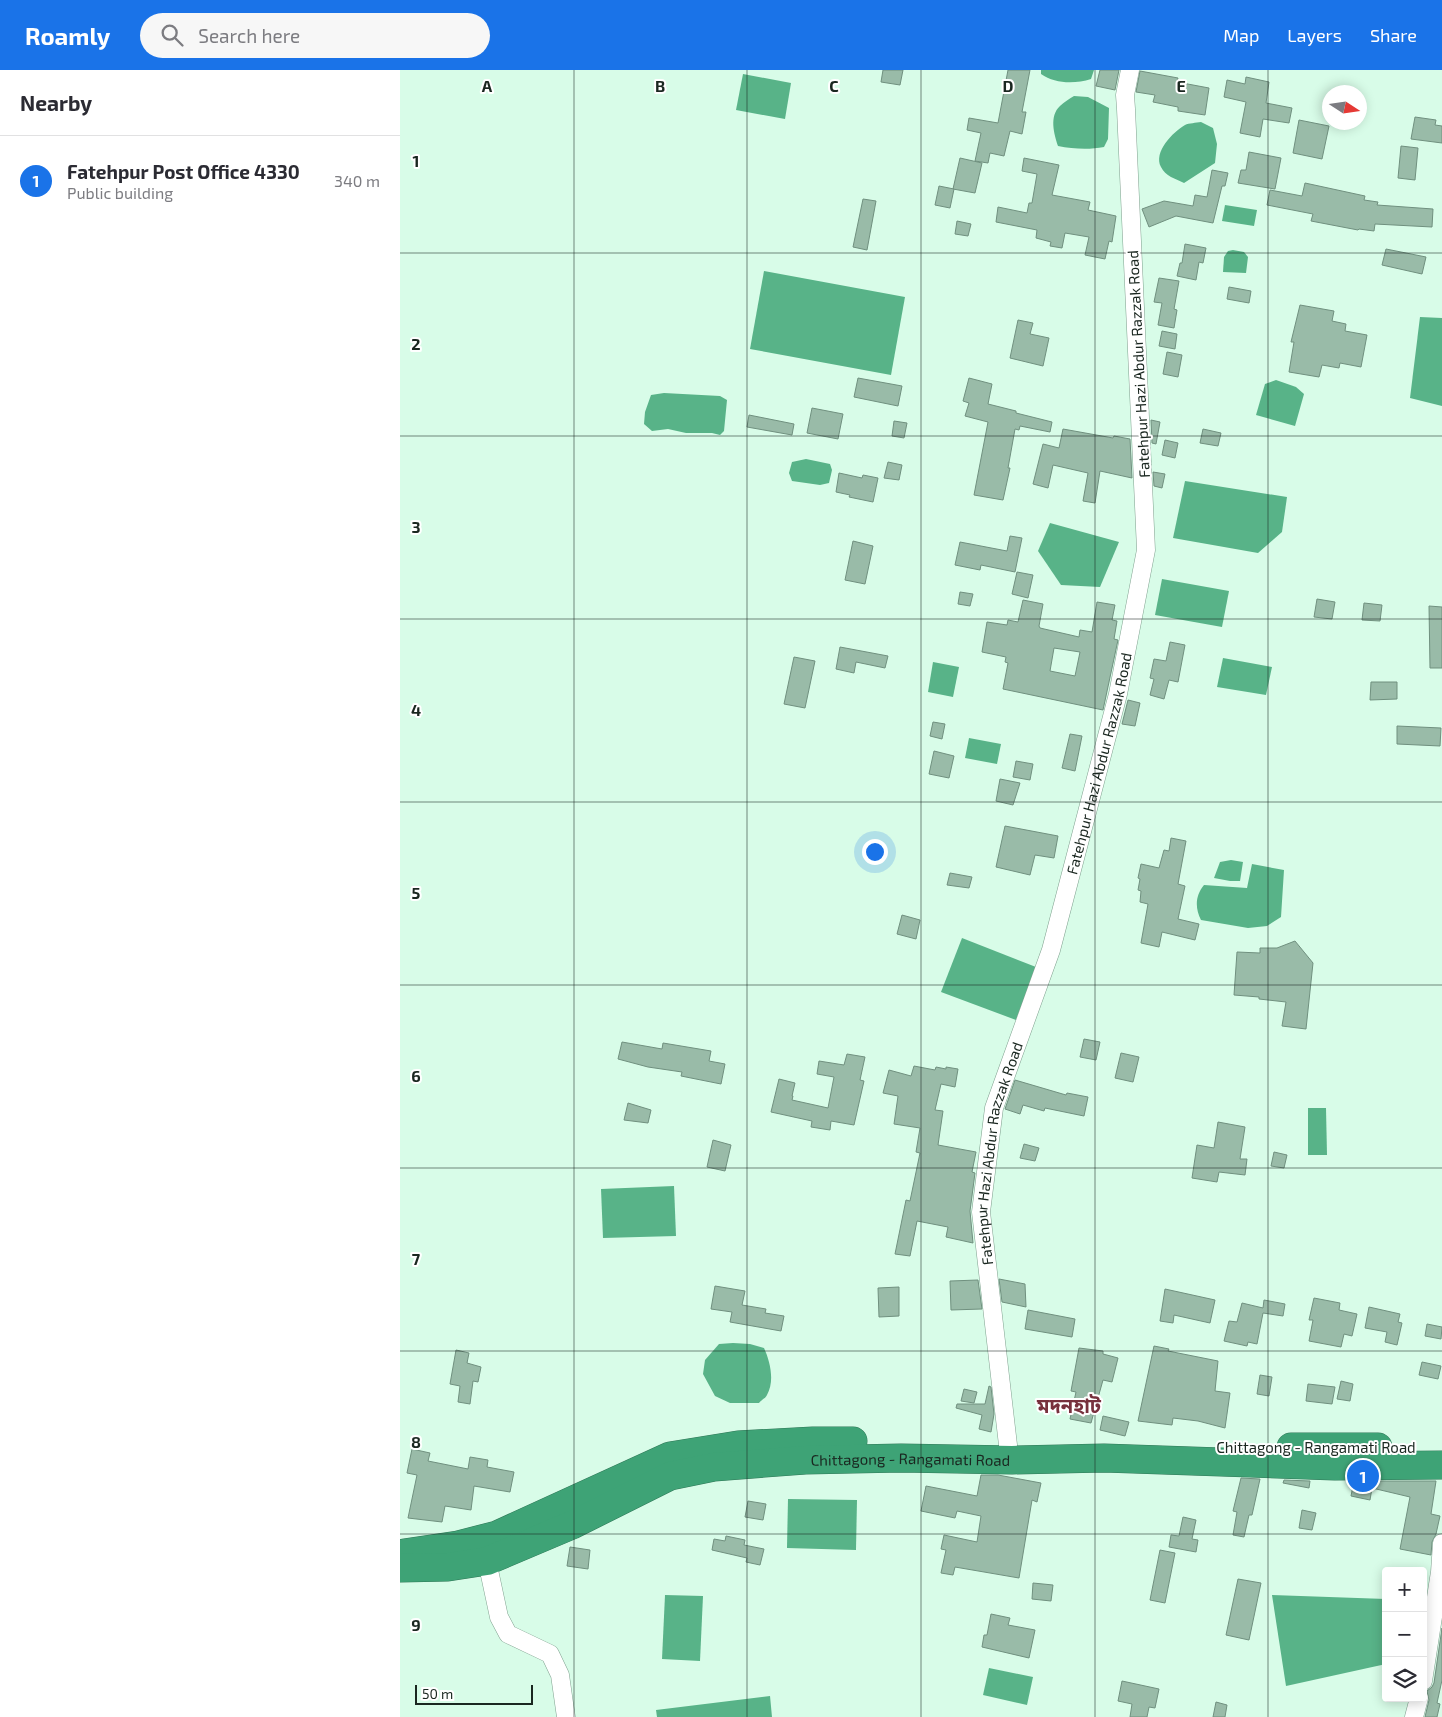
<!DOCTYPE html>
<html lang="en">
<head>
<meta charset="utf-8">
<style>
  body { margin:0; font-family:"Exo 2","Noto Sans Bengali",sans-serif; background:#f7f7f7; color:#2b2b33 }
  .controls { position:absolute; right:15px; bottom:15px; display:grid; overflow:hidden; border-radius:5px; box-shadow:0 2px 12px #0003 }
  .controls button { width:45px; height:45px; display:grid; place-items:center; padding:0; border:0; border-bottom:1px solid #e1e1e2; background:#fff; color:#2b2b33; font:25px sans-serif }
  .compass { position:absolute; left:922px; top:15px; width:45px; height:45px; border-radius:50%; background:#fff; box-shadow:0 2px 12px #0003; rotate:102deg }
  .scale { position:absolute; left:15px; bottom:12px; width:118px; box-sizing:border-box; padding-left:5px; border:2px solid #1a2720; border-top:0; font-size:14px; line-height:18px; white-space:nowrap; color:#1a2720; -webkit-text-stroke:4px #fff; paint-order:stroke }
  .you { position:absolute; left:474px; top:781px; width:18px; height:18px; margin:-12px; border:4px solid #fff; border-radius:50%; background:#1a73e8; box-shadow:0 0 0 8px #1a73e833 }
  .badge { display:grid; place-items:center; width:32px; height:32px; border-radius:50%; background:#1a73e8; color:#fff; font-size:16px; font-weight:700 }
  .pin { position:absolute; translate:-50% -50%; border:2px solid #fff; box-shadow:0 1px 5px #0006 }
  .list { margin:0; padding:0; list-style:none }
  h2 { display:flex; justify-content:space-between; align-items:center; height:65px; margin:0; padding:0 20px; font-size:21px }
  h2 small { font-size:16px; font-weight:400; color:#7c7c81 }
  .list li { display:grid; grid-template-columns:32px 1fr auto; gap:15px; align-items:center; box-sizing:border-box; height:90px; padding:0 20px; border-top:1px solid #e1e1e2 }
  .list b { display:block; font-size:19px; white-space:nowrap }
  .list p { margin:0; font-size:16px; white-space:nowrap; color:#7c7c81 }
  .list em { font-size:16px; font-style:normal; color:#7c7c81 }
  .icon { flex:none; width:28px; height:28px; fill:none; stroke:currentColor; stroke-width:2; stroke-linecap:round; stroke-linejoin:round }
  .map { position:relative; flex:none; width:1042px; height:1647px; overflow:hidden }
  header { display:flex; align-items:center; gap:30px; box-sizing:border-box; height:70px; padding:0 25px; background:#1a73e8; color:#fff }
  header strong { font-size:24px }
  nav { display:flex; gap:28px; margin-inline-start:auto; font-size:18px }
  .search { width:350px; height:45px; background:#f7f7f7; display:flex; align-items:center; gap:12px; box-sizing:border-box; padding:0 18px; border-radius:28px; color:#7c7c81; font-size:19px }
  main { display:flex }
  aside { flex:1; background:#fff }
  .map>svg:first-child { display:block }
  .water { fill:#58b388 }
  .building { fill:#99bba8; stroke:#70907f; fill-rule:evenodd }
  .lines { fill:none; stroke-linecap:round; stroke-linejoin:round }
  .street-casing { stroke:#7fa08e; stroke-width:19 }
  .highway-casing { stroke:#317858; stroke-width:29 }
  .street { stroke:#fff; stroke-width:18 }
  .highway { stroke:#3ea376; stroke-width:28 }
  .grid { fill:none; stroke:#1a2720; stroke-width:1; stroke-opacity:0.55 }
  .labels { text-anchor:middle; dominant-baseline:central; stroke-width:4; stroke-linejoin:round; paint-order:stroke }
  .street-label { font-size:15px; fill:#1a2720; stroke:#fff }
  .district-label { font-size:20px; font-weight:bold; fill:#77303d; stroke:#fff }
  .grid-label { font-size:16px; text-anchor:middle; font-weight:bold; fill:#1a2720; stroke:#fff; stroke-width:4; stroke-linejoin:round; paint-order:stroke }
</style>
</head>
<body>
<header>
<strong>Roamly</strong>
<div class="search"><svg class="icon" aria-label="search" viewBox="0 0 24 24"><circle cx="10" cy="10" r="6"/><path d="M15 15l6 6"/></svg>Search here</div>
<nav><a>Map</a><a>Layers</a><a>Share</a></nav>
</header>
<main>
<aside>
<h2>Nearby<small></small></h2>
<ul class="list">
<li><span class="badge">1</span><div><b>Fatehpur Post Office 4330</b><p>Public building</p></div><em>340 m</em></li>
</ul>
</aside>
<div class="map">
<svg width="1042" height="1647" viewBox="0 0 1042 1647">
  <rect width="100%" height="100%" fill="#d8fce8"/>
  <!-- water -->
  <g class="water">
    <path d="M641,0h53l-3,9c-16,5 -36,5 -50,-5z"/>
    <path d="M343,4l48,9 -6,36 -49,-9z"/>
    <path d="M674,26l14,1 21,11 -1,31 -4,8c-15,3 -31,2 -46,-1 -4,-12 -9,-30 2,-40 4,-4 9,-7 14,-10z"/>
    <path d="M801,52l12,6 4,16 -2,19 -31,20c-8,-4 -19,-7 -23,-16 -8,-15 12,-35 24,-42 4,-2 11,-2 16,-3z"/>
    <path d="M825,135l32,5 -3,16 -32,-5z"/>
    <path d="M833,180l11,2 4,5 -2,16 -23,-1 1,-15 4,-6z"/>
    <path d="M364,201l141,26 -14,78 -141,-26z"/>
    <path d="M1020,247l22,1v88l-32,-8z"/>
    <path d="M876,310l20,7 8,7 -9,32 -39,-11 9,-31z"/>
    <path d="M264,323l56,3 7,4 -3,31 -4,4 -8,-2h-26l-18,-4 -16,2 -8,-7 1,-12 6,-17z"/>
    <path d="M406,389l24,5 2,6 -3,13 -9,2 -28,-4 -3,-8 3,-11z"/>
    <path d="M785,411l102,16 -5,35 -24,21 -85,-15z"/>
    <path d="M650,453l69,19 -19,45 -39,-2 -23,-34z"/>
    <path d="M762,509l67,12 -7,36 -67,-12z"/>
    <path d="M823,588l49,9 -6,28 -49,-8z"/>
    <path d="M533,592l26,5 -6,30 -25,-5z"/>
    <path d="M569,668l32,6 -4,20 -32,-6z"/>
    <path d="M831,790l12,2 -3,19h-10l-16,-3 6,-16z"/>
    <path d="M852,794l32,6 -3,47 -14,9 -19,2 -47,-8c-6,-12 -6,-24 3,-35l43,3z"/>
    <path d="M562,868l74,29 -20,53 -75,-28z"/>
    <path d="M908,1038h18l1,47h-19z"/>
    <path d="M274,1116l2,50 -73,2 -2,-49z"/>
    <path d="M333,1273l17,1 14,4c6,13 11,33 3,47 -1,3 -6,5 -8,8h-29l-15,-7 -12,-22 2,-14 14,-16z"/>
    <path d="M388,1429l69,1 -1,50 -69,-2z"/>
    <path d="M265,1525l38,1 -3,65 -38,-2z"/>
    <path d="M872,1525l114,4v65l-100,22z"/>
    <path d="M589,1598l44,9 -6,28 -44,-10z"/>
    <path d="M370,1626l2,21h-115l-1,-7z"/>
  </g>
  <!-- building -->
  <g class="building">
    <path d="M483,0h20l-3,15 -19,-3z"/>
    <path d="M608,0h22l-8,42h4l-4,22 -12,-3 -6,25 -14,-3 -2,10 -13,-2 6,-28 -14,-3 2,-12 29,5z"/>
    <path d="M700,0h19l-4,20 -19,-4z"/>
    <path d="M740,1l38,7 -1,4 32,6 -4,27 -27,-4v-4l-25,-5 2,-7 -19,-3z"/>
    <path d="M846,7l23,5 -3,21 26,5 -3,15 -26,-4 -3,18 -20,-4 6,-31 -22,-5 3,-17 18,4z"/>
    <path d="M1015,47l21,3 -1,5 7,1v17l-31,-4z"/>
    <path d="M899,50l30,6 -7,33 -29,-6z"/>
    <path d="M1001,76l17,2 -3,32 -17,-2z"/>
    <path d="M849,82l32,6 -6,31 -37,-6 3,-13h5z"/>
    <path d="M560,88l22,5 -7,30 -22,-4z"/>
    <path d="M624,88l35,7 -7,30 38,7 -2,8 28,6 -4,26 -3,-1 -4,18 -20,-4 4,-18 -24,-4 -3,15 -12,-2 1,-4 -15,-4 1,-8 -41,-8 2,-15 29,6 2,-10h3l5,-29 -15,-3z"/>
    <path d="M812,100l16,3 -3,13h-3l-9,37 -37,-7 -27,11 -7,-18 22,-8 29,5 2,-11 12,2z"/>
    <path d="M905,113l60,13 -1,4 14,2 -1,3 56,4 -1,18 -57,-3 -1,7 -15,-2 -1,1 -47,-9 2,-7 -46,-9 3,-15 32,6z"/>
    <path d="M539,116l15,3 -4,19 -15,-3z"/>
    <path d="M463,129l13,2 -9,49 -14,-3z"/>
    <path d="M557,151l14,3 -3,12 -13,-2z"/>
    <path d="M785,174l21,4 -3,15 -4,-1 -3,18 -19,-4 3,-13h2z"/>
    <path d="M986,179l40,8 -4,17 -40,-9z"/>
    <path d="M759,208l20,3 -5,28 3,1 -3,18 -16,-3 4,-22 -8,-1z"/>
    <path d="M829,217l22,4 -2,12 -22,-4z"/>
    <path d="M900,235l34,6 -2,10 14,3 -1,7 22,4 -6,32 -21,-4 -1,5 -17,-3 -3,12 -30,-5 5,-30h-3z"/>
    <path d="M618,250l15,3 -3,11 19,4 -6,28 -33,-8z"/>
    <path d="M762,261l15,3 -2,15 -16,-3z"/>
    <path d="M767,282l15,3 -4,22 -15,-3z"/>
    <path d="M458,308l44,8 -4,20 -44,-9z"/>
    <path d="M569,308l23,6 -4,20 28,7v2l36,9 -2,10 -30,-6 -1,4 -4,-1 -7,39h2l-7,32 -29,-5 14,-73 -23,-6 4,-13 -6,-2z"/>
    <path d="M412,338l31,6 -5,25 -31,-6z"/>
    <path d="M349,345l45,9 -2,11 -45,-8z"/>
    <path d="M751,350l9,2 -4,22 -4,-1z"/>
    <path d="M494,351l13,2 -3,15 -12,-2z"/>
    <path d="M663,359l50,9 1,-2 16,3 2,39 -32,-7 -5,32 -12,-2 5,-28 -35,-8 -5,23 -15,-4 10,-40 16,4z"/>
    <path d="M803,359l18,4 -3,13 -18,-3z"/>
    <path d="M765,370l13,3 -3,15 -13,-3z"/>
    <path d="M488,392l14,3 -3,15 -15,-2z"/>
    <path d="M753,402l12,2 -3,14 -8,-2z"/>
    <path d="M439,403l23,5 1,-3 15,3 -5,24 -24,-5 1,-2 -14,-3z"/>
    <path d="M610,466l12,2 -7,34 -34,-7 -1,5 -25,-5 5,-23 47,9z"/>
    <path d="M453,471l20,5 -8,38 -20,-4z"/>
    <path d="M617,502l16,3 -5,23 -16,-4z"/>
    <path d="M560,522l13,2 -3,12 -12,-2z"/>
    <path d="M917,529l18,3 -3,17 -18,-2z"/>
    <path d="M623,530l20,4 -4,22 1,2 39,9 1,-7 12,2 5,-30 18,3 -3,15 5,1 -3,18 4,1 -15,70 -100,-21 5,-26 -3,-1 1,-5 -24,-5 5,-30 20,3 1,-5 10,2zM654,578l26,4 -5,24 -25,-5z"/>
    <path d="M964,533l18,2 -2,16 -18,-1z"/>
    <path d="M1029,536l13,1v61h-12z"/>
    <path d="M770,572l15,3 -7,37 -9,-2 -5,19 -14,-4 4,-16 -4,-1 4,-19 12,2z"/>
    <path d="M440,577l48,9 -3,12 -29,-6 -2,11 -18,-4z"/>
    <path d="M394,587l21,4 -10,47 -21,-4z"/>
    <path d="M971,612h26v17l-27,1z"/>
    <path d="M728,630l12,3 -5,23 -13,-2z"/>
    <path d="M533,652l12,2 -3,15 -12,-3z"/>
    <path d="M997,656l44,2 -1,18 -43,-2z"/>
    <path d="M670,664l12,2 -7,35 -13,-3z"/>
    <path d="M534,681l20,5 -5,22 -20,-4z"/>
    <path d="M616,691l17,3 -3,16 -17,-3z"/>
    <path d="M600,709l20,4 -7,22 -17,-4z"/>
    <path d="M605,756l53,10 -4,22 -19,-3 -5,20 -34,-8z"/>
    <path d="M771,768l15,3 -8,43 7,2 -7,33 21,5 -4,16 -33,-8 -3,15 -18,-4 7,-39 -8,-2 1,-11 -3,-1 2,-11 -2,-1 3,-14 18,4 5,-18 5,1z"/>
    <path d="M550,803l22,4 -3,11 -22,-3z"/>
    <path d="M502,845l18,5 -4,19 -19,-5z"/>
    <path d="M895,871l18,22 -7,66 -24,-3 4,-24 -27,-3v-2l-25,-2 3,-43 23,1v-5h17z"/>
    <path d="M684,969l16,3 -4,18 -16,-3z"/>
    <path d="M222,972l40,7 1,-6 48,8 -2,10 16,3 -4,20 -40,-8 1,-4 -34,-5 -30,-8z"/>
    <path d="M721,983l18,4 -6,25 -18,-4z"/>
    <path d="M447,984l18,3 -5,23 4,1 -10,44 -23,-4 -1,9 -19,-3 1,-6 -41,-9 8,-33 16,4 -3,13h1l-1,4 36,8 6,-31 -17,-3 2,-13 25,4z"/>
    <path d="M514,996l21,4 1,-3 10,2v-2l12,2 -3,18 -14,-3 -6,26 8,1 -5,34 38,7 -4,20 3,1 -5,38 3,32 -27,-6 2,-10 -31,-6 -7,35 -15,-2 11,-54 4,1 10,-48 -4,-1 4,-24 -26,-4 4,-28 -15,-3 6,-23 22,6z"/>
    <path d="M615,1010l51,15 1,-2 21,4 -4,19 -39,-8 -1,3 -21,-6 -3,9 -15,-5z"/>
    <path d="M228,1033l23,7 -3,13 -24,-3z"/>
    <path d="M818,1052l27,5 -5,32h7l-2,16 -26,-3 -2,10 -25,-4 5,-33 17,3z"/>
    <path d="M313,1070l18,5 -6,26 -18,-4z"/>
    <path d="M624,1074l15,4 -4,13 -15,-3z"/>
    <path d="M874,1082l13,3 -3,13 -13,-2z"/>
    <path d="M599,1209l26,5 1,23 -24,-5z"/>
    <path d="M578,1210l4,29 -31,1 -1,-29z"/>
    <path d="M315,1216l30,5 -3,14 24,4 -1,4 19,3 -3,15 -51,-9 2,-10 -21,-3z"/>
    <path d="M499,1217v29l-20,1 -1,-29z"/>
    <path d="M765,1219l50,11 -5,23 -36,-8 -1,8 -13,-2z"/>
    <path d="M914,1228l26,5 -1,7 18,4 -5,22 -8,-2 -3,13 -32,-6 4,-21h-4z"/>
    <path d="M864,1230l21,4 -2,12 -20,-3 -6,31 -9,-2 -1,4 -23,-5 5,-20 8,1 5,-19 21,5z"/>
    <path d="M969,1237l31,7 -2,8 4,1 -5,22 -12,-3 2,-10 -22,-4z"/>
    <path d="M628,1240l47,9 -3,18 -47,-8z"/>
    <path d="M1027,1254l15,3 -1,12 -16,-3z"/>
    <path d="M754,1276l15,3 -1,2 50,10 -3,30 15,2 -5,35 -27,-7 -25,-3 -1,7 -34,-4z"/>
    <path d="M679,1278l24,3v3l15,4 -6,24 -9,-2 -12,43 -21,-4 6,-27 -5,-1z"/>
    <path d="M56,1280l13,3 -2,10 14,4 -3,15 -5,-1 -3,23 -12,-2 2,-16 -10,-2z"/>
    <path d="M1022,1292l19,4 -3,13 -19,-4z"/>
    <path d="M860,1305l12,2 -3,19 -12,-2z"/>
    <path d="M941,1311l12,3 -3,17 -13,-2z"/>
    <path d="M908,1314l27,3 -3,17 -26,-3z"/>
    <path d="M589,1316l2,1 3,27 -3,18 -12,-3 3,-14 -26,-7 1,-4h28z"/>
    <path d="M564,1319l13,3 -3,11 -13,-2z"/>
    <path d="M703,1346l26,6 -4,14 -25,-6z"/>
    <path d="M12,1379l18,4 -2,8 40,8 2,-12 18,3 -1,7 27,5 -4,20 -36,-6 -3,24 -26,-4 -3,16 -34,-4 9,-43 -10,-2z"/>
    <path d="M581,1405h17l43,8 -4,19 -5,-2 -13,78 -64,-11 -2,8 -12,-2 5,-23 -5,-1 3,-14 33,7 4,-26 -24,-5 -2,7 -34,-7 5,-25 51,10z"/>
    <path d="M841,1408l19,1 -8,36h-3l-5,22 -11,-2 4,-23 -4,-1z"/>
    <path d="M884,1410l26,1 -1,7 -26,-5z"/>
    <path d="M954,1411h82l-5,33 9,2 -4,18 -4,8 -1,13 -31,-6 10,-52 -38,-9 -2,12 -19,-4z"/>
    <path d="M348,1431l18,3 -3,16 -18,-3z"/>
    <path d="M902,1440l14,3 -4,17 -13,-2z"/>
    <path d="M783,1447l13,3 -4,19 6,1 -2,12 -27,-5 2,-12 8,1z"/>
    <path d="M326,1466l19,4 -1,5 20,4 -4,16 -14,-3 1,-4 -35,-8 2,-11 11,2z"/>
    <path d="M170,1477l20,3 -2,19 -21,-3z"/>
    <path d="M760,1480l15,3 -10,50 -15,-3z"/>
    <path d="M838,1509l23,4 -12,57 -23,-5z"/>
    <path d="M633,1513l20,2 -2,16 -19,-2z"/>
    <path d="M591,1544l19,4 -2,7 27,5 -6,28 -47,-11 2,-12h3z"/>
    <path d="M1042,1558v52l-5,23 3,1 -3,13h-12l4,-17 -2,-9 5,-4 2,-4z"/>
    <path d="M722,1611l37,8 -4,19 -6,-1 -2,10h-17l2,-13 -14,-3z"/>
    <path d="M816,1632l11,3 -2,12h-12z"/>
  </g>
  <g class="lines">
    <defs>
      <g id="street">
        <path id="s1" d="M608,1375l-27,-233 13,-104 57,-158 67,-256 28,-144 -20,-441 -1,-14 5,-25"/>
        <path d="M87,1491l12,56 9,17 42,20 10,21 6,42"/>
        <path d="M1023,1611l17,-109 2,-29"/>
        <path d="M1014,1647l5,-19"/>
      </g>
      <g id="highway">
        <path d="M891,1377h87"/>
        <path d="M4,1483l54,-8 39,-10 173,-79 68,-11 75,-4h40"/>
        <path id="s2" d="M0,1498l48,-1 39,-6 85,-36 98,-49 44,-9 91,-7 96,-2 111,2 92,-2 231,8 107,-1"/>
      </g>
    </defs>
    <!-- street casing -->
    <use href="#street" class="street-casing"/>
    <!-- highway casing -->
    <use href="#highway" class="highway-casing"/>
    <!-- street -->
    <use href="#street" class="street"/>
    <!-- highway -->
    <use href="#highway" class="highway"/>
  </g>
  <!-- grid -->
  <path class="grid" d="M174,0v1647M347,0v1647M521,0v1647M695,0v1647M868,0v1647M0,183h1042M0,366h1042M0,549h1042M0,732h1042M0,915h1042M0,1098h1042M0,1281h1042M0,1464h1042"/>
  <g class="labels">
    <!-- street labels -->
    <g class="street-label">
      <text transform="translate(738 294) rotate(-93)">Fatehpur Hazi Abdur Razzak Road</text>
      <text stroke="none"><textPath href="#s1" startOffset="700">Fatehpur Hazi Abdur Razzak Road</textPath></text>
      <text stroke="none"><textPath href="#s1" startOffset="295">Fatehpur Hazi Abdur Razzak Road</textPath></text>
      <text x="916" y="1377">Chittagong - Rangamati Road</text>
      <text stroke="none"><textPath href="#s2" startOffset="531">Chittagong - Rangamati Road</textPath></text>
    </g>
    <!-- district labels -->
    <g class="district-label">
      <text x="669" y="1335">মদনহাট</text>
    </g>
  </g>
  <g class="grid-label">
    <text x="87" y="22">A</text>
    <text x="260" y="22">B</text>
    <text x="434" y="22">C</text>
    <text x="608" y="22">D</text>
    <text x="781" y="22">E</text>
    <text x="16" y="97">1</text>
    <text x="16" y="280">2</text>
    <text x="16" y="463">3</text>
    <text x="16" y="646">4</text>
    <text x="16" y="829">5</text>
    <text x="16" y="1012">6</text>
    <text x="16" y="1195">7</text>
    <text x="16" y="1378">8</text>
    <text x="16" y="1561">9</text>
  </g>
</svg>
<div class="controls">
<button>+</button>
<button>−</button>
<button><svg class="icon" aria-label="layers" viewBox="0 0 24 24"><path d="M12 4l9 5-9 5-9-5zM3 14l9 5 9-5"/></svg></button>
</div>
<svg class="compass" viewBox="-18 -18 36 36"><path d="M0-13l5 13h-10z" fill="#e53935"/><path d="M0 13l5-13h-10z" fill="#7c7c81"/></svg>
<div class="scale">50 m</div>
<div class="you"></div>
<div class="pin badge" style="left:963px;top:1406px">1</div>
</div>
</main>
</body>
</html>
